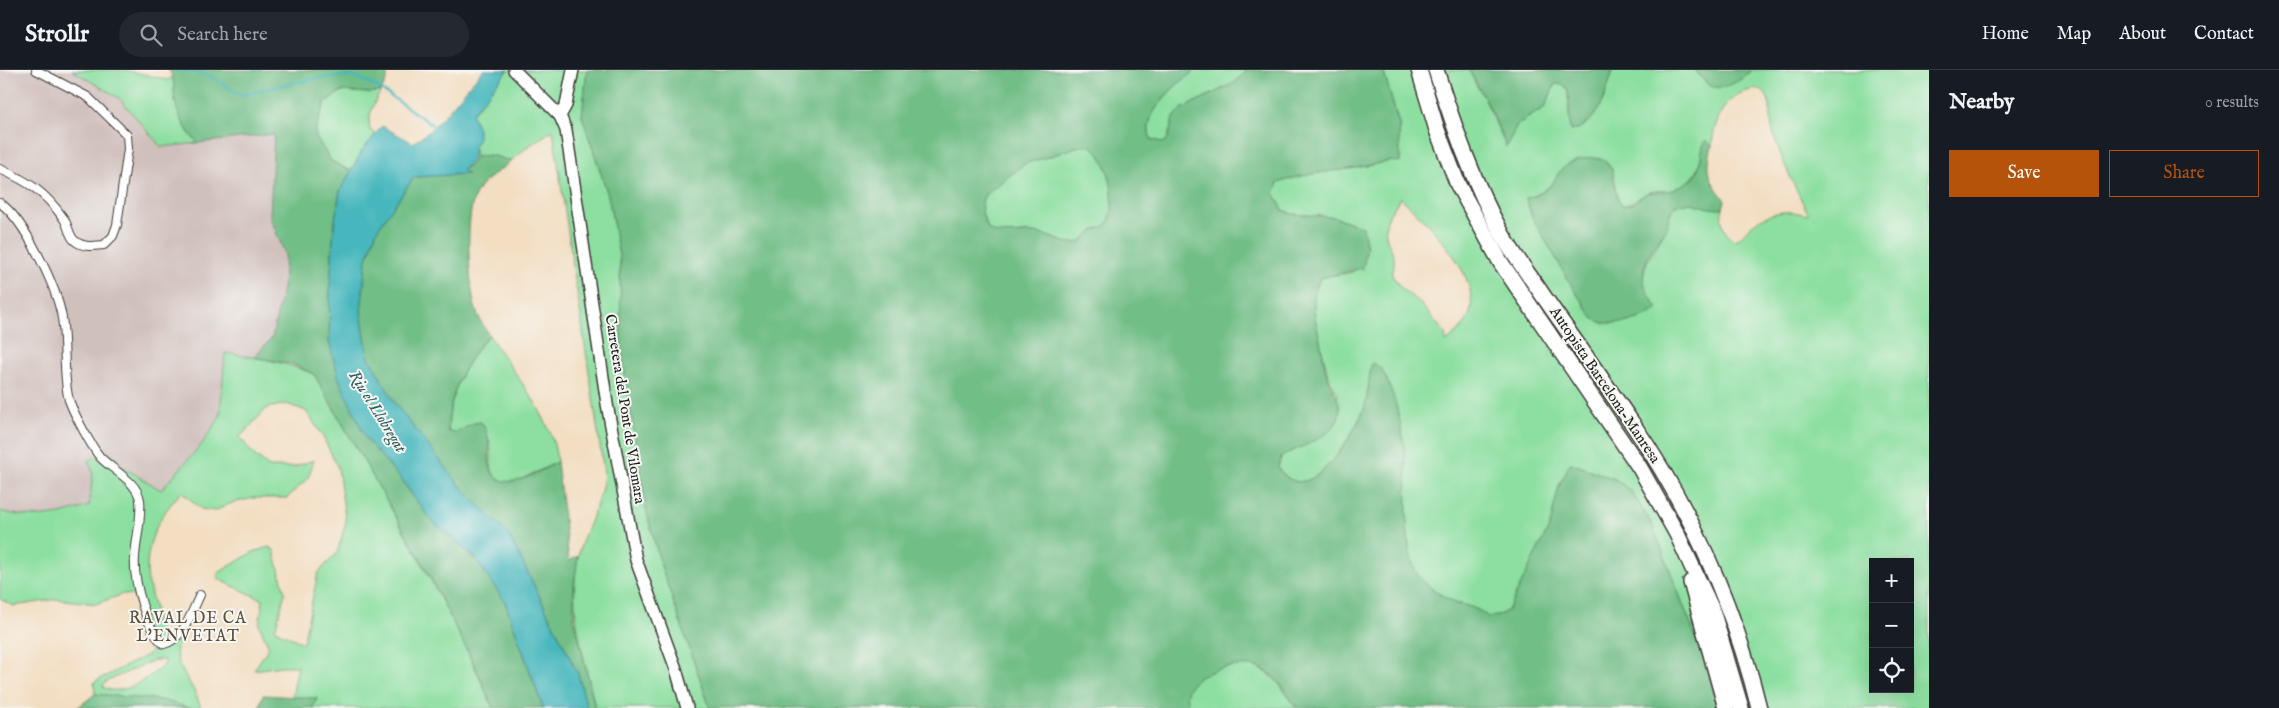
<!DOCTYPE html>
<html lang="en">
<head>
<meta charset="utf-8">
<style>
  body { margin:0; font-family:"IM FELL English",serif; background:#242831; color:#f1f3f6 }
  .controls { position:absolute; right:15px; bottom:15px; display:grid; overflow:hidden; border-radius:0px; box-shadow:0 5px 20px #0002 }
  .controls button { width:45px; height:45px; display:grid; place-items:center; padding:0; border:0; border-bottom:1px solid #363941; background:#171b24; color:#f1f3f6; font:25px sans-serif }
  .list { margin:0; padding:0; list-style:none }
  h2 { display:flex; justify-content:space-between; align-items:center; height:65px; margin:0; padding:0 20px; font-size:21px }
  h2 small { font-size:16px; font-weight:400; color:#9ea1a6 }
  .actions { display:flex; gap:10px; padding:15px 20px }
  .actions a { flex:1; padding:11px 0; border:1px solid #b45309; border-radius:0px; text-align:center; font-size:18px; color:#b45309 }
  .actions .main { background:#b45309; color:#fff }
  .icon { flex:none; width:28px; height:28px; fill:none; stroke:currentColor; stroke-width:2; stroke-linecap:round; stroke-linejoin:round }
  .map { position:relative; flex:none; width:1929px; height:638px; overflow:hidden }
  header { display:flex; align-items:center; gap:30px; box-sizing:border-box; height:70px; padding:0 25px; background:#171b24; border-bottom:1px solid #363941 }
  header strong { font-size:24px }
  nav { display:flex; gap:28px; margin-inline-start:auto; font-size:18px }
  .search { width:350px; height:45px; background:#242831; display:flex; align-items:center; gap:12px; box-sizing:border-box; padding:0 18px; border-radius:28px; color:#9ea1a6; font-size:19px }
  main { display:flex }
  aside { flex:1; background:#171b24 }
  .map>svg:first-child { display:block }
  .industrial { fill:#d0c0bc }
  .green { fill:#8cdfa0; stroke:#547e5e; fill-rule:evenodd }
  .forest { fill:#71be86; stroke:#466d51; fill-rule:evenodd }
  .water { fill:#47b7bd; stroke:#326a6c }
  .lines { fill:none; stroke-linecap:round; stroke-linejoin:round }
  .stream { stroke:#47b7bd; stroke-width:2.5 }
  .street-casing { stroke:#3c3935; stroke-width:10 }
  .secondary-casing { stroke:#3c3935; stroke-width:14 }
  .highway-casing { stroke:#3c3935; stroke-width:18 }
  .street { stroke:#fff; stroke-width:8 }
  .secondary { stroke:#fff; stroke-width:11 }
  .highway { stroke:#fff; stroke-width:15 }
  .labels { text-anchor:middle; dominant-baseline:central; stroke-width:4; stroke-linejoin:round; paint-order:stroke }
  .street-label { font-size:15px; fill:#1c1c1c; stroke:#f6f6f2 }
  .water-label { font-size:16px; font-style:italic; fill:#2d5a5c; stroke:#f6f6f2 }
  .neighbourhood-label { font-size:16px; letter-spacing:1px; fill:#5b4e3c; stroke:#f6f6f2 }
</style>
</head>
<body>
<header>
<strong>Strollr</strong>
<div class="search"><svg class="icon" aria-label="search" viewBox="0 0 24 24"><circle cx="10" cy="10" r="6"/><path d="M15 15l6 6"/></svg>Search here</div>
<nav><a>Home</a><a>Map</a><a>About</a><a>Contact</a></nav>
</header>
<main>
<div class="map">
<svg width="1929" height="638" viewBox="0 0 1929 638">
  <rect width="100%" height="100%" fill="#f6f6f2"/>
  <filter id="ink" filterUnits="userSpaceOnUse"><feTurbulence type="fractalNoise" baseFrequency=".02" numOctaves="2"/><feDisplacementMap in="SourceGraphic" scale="10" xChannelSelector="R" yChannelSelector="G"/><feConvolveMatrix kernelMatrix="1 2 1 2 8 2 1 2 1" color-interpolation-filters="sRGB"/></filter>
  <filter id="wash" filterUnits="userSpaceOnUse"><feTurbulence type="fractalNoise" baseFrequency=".0096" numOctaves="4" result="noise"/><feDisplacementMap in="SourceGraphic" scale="20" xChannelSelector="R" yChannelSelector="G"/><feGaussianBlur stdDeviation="1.12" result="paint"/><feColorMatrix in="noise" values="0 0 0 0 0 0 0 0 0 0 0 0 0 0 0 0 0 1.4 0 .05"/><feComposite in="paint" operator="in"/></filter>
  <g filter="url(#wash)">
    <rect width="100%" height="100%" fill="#f3dec2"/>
    <!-- industrial -->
    <path class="industrial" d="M0,0h72l8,4 39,24 42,49 113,-14 -4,84 15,37 -2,34 -11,50 -18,19 -29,-4 -5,62 -18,29 -41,47 -40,-25 -28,6 -4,34 -30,9 -34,2 -25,-6z"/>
    <!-- green -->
    <g class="green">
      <path d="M72,0h53l43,10 5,-4 2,26 13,30 10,11 -37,4 -42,-49z"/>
      <path d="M508,0h79l-5,46 26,79 12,66 1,87 26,166 15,55 48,139h-115c-10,-53 -28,-95 -17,-151 6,-29 24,-53 26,-84l-51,-343 -23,15 -19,16 -21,-6 -15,2 -3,-43z"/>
      <path d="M1196,0h51l-13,13 -53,26 -8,10 -5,19 -4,5 -13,-4c-12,-24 27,-57 45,-69z"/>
      <path d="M1383,0h86l7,15 7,10 23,51 12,-22 27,-17 10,-23 8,-1 5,7 2,40c28,-2 36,-39 43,-60h82l14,15c16,-1 32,-1 43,-15h177v638h-211l-12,-44 -54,-140 -21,-33 -16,-12 -44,-16 -12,23 -9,40 -42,84 -10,6 -10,1c-10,-9 -18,-10 -30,-14 -11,-3 -35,-19 -41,-28 -15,-23 -8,-89 -12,-118 -3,-22 -6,-42 -13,-63 -5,-13 -7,-24 -20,-31 -4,15 -2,32 -8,46 -11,26 -56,105 -86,58l3,-10 44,-23 13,-39 -10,-19 -13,-57 -2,-21 7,-20 33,-6 10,-45 -29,-10 -42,-3 -9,-4 -9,-17 4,-10c28,-11 58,-11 88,-17 12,-2 21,-6 34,-5l-1,-37zM1756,19c18,2 13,29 17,43 8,28 22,55 35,81l-2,2c-21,-7 -41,-2 -57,13 -5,4 -8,11 -15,12 -11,-7 -15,-20 -11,-32 -15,4 -30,-10 -45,-3 -9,4 -9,16 -12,23 -10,23 -32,41 -18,67l-54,24 -18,-26 -44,-76 -6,-18c15,-5 26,-12 33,-27l53,-3 4,31 7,6c10,-3 15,-8 24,-13 8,-4 18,-1 27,-3 26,-9 25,-28 33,-49l5,5c2,-28 14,-53 44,-57zM1400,127c26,25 81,76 70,116 -3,12 -14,21 -24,29l-1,-9 -27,-32 -16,-12 -10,-14c8,-26 -9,-28 -6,-50 1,-11 10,-18 14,-28zM1873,492h37v127h-37z"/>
      <path d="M342,21l26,2 13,-2c-7,12 -14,24 -11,39l6,4 -14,17 -11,20 -20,-10 -15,-24 -1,-6 10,-29z"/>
      <path d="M1089,75c20,10 29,56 20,76 -4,8 -13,7 -19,12 -5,4 -8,9 -15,10 -13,1 -27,-9 -41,-10 -15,-1 -31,4 -45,-3 -6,-11 -12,-27 -2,-37l39,-30 25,-7 25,-9z"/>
      <path d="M489,265c23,37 65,82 68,127l-40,19 -14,1 -6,-3c-11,-14 -3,-23 -8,-38 -2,-6 -11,-13 -15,-18 -8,6 -15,11 -26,8 1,-37 16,-68 41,-96z"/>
      <path d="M225,283c31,4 60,9 89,21 62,110 129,217 179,334h-180l4,-10 -25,-1 6,-31h-16l-28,4 15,-23 -10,-22 4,-25 -45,-21v-6l35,-21 16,-5 5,3 11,43 -10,37 28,13 15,-70 19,-20 9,-30 -8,-55 -16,-33 -16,-24 -19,-7 -20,4 -27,29 13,17 16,13h25l20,-7 -6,18 -21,20h-34l-24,6 -14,7 -14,-2 -19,-17c-24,23 -39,55 -34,90 2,9 5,18 7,27 2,11 0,25 15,27l5,-4 7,5c-13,19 0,32 9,48 4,7 7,15 10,23h-12l-27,-8 -67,-6 -1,-12 55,-28 6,-8 -9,-15 -13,-36 -10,-1 -27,10 -38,-5 -44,7 -14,-7v-88c36,9 54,6 89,-5l4,-34 -5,-11 19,-10 14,15 40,24 41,-46 18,-28zM155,590h9l2,3c-13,12 -45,36 -63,24l1,-3 5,-4z"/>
      <path d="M1247,594c27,7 34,23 50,44h-107c-18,-30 35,-43 57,-44z"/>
    </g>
    <!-- forest -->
    <g class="forest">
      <path d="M169,0h218v9l-6,12 -13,2 -26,-2 -17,11 -10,29 1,6 15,24 20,10 -11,20 -6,35 -4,62 -1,54 72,137 28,39 46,40 30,44 38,106h-50l-16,-38 -51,-101 -112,-195 -22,-10 -38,-7 18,-19 11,-50 2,-34 -15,-37 4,-83 -76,9c-11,-12 -20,-25 -23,-42 -2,-12 1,-20 -6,-31z"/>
      <path d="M587,0h609c-18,12 -57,45 -45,69l13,4 4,-5 5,-19 8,-10 53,-26 13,-13h136l16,54 1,38c-13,-2 -22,2 -34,4 -30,6 -60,6 -88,17l-4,10 9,17 9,4 42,3 29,10 4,20 -4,21 -43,10c-12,23 -3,44 1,68 2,9 3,20 6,30 6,17 21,31 7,50 -11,15 -37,21 -53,31l-3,10c29,47 76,-32 86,-58 5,-15 4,-31 8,-46l9,5c16,29 23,65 25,98 2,27 -3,88 12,109 6,10 29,25 40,29 12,3 20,4 30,13l10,-1 10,-6 42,-85 9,-39 11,-23 45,16 16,12 21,33 54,140 12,44h-421c-9,-13 -19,-31 -33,-38 -22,-13 -94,5 -74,38h-480l-48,-139 -15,-55 -26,-166 -1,-87 -12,-66 -26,-79zM1089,75c20,10 29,56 20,76 -4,8 -13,7 -19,12 -5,4 -7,9 -15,10 -13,1 -27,-9 -41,-10 -15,-1 -31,4 -45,-3 -6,-11 -12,-27 -2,-37l39,-30 25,-7 25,-9z"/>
      <path d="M1469,0h144c-7,23 -15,56 -43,61l-2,-41 -5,-6h-8l-10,23 -27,17 -12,23 -13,-33z"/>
      <path d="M1695,0h57c-8,9 -31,23 -43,15 -5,-3 -10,-11 -14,-15z"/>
      <path d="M1706,70l6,6c-7,26 -2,35 13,54l-2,8c-16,4 -29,-10 -45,-3 -10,4 -9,16 -12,24 -3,6 -7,10 -11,16 -17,26 -15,39 3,63l-13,9 -21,6h-21l-9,-4 -18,-26 -44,-76 -6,-19c9,-2 17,-5 24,-12 5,-5 6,-11 11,-16 10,-10 35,-18 46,-7 13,12 3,31 16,43l8,-2 16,-11 26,-3 21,-12 4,-7 5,-25z"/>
      <path d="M490,85l21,6c-11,10 -27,18 -34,31 -13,20 -8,92 -2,115 3,10 8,19 14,28 -25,28 -40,58 -41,96l7,2 19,-10 7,-1c9,11 8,23 8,37 3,42 48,14 68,3l12,99 9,-5 -4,29v32l21,91h-8l-9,-34 -69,-139 -48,-48 -65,-82 -28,-49 -7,-45 5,-50 11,-31 37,-53 53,-3 -5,-3 9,-7 4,-7z"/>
      <path d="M95,624l67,6 27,8h-112z"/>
      <path d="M263,625l54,3 -4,10h-54z"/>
    </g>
    <!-- water -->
    <path class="water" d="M483,0h25l-36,44 6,15v12l-5,6c2,12 -2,16 -11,23l6,4 -54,3 -37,53 -11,31 -5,50 7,45 28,49 65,82 48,48 69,139 9,34h-44l-38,-106 -30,-44 -46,-40 -28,-39 -35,-40 -26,-57 -11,-40 1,-54 4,-62 6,-35 22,-40 20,-25 31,17 14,-10 16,-16z"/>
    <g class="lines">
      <!-- stream -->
      <path class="stream" d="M179,0l32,6 23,15 9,4c25,-6 93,-25 115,-17 29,12 52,33 79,50"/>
    </g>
  </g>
  <g filter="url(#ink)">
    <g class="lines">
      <defs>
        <g id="street">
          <path d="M0,99c29,13 45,23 64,50 4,6 5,16 10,21 9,8 19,6 30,5l9,-9 4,-11 11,-76 -1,-14 -39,-38 -52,-27"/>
          <path d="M0,133c25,17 57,85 62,115 4,23 1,62 7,82 5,14 22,46 31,57 12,13 37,24 40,43 2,18 -4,39 -5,57 -2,22 11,74 29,87 20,-5 27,-31 36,-49"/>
        </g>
        <g id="secondary">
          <path d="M514,0l46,46 6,14 41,274 29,156 40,109 11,39"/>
          <path d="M560,46l6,-11 7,-35"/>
        </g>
        <g id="highway">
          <path d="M1419,0l18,60 21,55 43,78 139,205 37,66 35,76 29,98"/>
          <path d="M1436,0c18,57 37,112 66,164 11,21 27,40 40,60 30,43 61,86 90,129 59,86 102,184 127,285"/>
          <path d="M1691,512l35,126"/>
        </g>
      </defs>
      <!-- street casing -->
      <use href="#street" class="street-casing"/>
      <!-- secondary casing -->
      <use href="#secondary" class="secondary-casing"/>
      <!-- highway casing -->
      <use href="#highway" class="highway-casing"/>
      <!-- street -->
      <use href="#street" class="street"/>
      <!-- secondary -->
      <use href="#secondary" class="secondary"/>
      <!-- highway -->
      <use href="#highway" class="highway"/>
    </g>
  </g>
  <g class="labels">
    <!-- street labels -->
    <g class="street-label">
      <text transform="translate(1605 315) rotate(56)">Autopista Barcelona-Manresa</text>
      <text transform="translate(625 339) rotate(81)">Carretera del Pont de Vilomara</text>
    </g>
    <!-- water labels -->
    <g class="water-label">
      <text transform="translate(377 342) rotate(58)">Riu el Llobregat</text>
    </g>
    <!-- neighbourhood labels -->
    <g class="neighbourhood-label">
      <text x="188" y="549">RAVAL DE CA<tspan x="188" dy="18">L'ENVETAT</tspan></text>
    </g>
  </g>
</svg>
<div class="controls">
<button>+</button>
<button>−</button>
<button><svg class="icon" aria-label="locate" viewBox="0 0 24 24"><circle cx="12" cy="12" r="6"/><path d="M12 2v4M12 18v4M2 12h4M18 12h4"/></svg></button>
</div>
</div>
<aside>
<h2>Nearby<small>0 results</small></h2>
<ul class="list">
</ul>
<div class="actions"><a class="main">Save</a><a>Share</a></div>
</aside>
</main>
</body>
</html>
